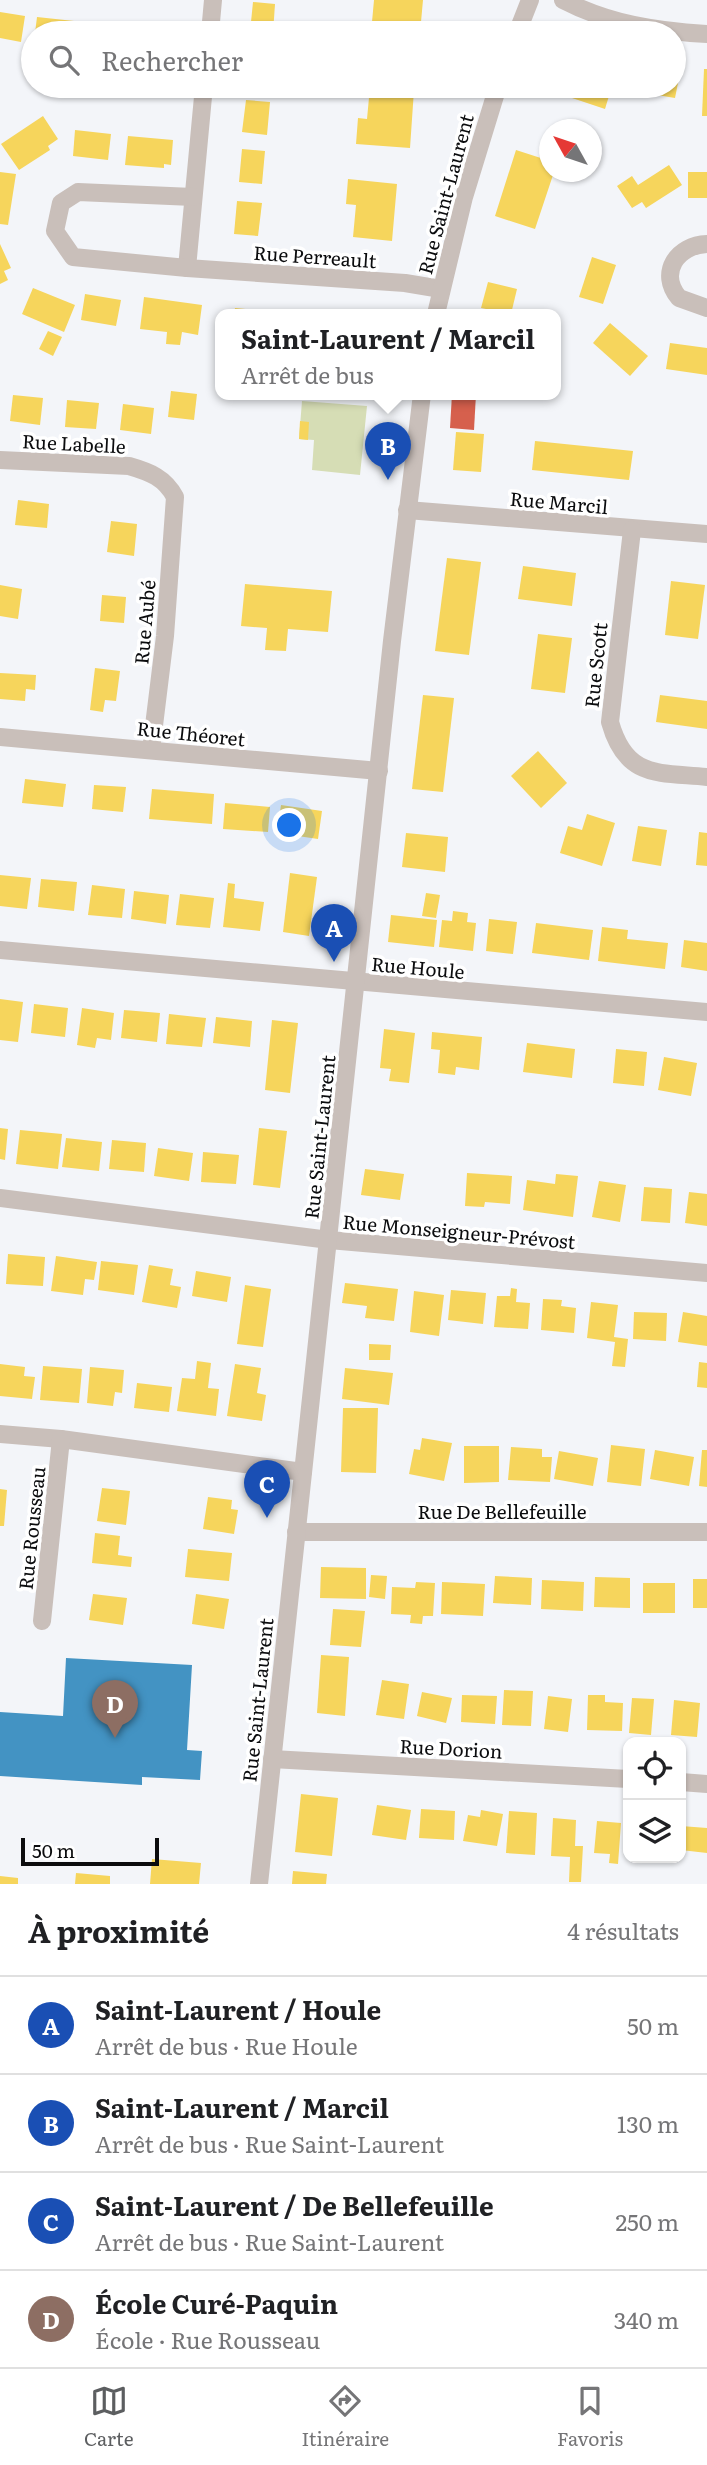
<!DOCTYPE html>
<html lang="fr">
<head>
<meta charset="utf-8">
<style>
  body { margin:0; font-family:Literata,serif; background:#f6f6f6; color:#202124 }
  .controls { position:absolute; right:21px; bottom:21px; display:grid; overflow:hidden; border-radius:14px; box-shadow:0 2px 5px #0004 }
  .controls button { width:63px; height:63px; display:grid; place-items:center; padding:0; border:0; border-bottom:2px solid #e0e0e0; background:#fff; color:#202124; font:35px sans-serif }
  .compass { position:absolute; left:539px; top:119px; width:63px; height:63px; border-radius:50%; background:#fff; box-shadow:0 2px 5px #0004; rotate:310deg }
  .scale { position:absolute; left:21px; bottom:18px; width:138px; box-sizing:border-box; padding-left:7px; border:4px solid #0b0c0e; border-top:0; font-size:19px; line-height:24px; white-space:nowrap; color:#0b0c0e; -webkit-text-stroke:5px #fff; paint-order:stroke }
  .you { position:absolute; left:290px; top:826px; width:24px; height:24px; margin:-18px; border:5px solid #fff; border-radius:50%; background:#1a73e8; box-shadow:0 0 0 10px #1a73e833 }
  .badge { display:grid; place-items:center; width:46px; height:46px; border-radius:50%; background:#5c5e60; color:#fff; font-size:23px; font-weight:700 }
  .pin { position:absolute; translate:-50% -58px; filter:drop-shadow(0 2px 4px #0008) }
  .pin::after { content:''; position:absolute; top:37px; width:24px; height:21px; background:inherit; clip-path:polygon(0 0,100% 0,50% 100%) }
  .popup { position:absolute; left:215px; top:309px; width:346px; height:91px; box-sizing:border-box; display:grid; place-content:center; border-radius:14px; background:#fff; filter:drop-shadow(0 2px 5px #0005); font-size:23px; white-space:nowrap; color:#757577 }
  .popup b { font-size:26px; color:#202124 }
  .popup::after { content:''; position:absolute; left:50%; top:100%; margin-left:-14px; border:14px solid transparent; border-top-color:#fff }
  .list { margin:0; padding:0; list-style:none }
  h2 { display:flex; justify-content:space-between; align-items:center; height:91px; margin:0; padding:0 28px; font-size:30px }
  h2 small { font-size:23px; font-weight:400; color:#757577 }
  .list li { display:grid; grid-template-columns:46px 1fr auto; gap:21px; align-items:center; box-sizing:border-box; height:98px; padding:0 28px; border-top:2px solid #e0e0e0 }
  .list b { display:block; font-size:26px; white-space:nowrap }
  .list p { margin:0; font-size:23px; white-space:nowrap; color:#757577 }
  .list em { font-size:23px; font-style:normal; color:#757577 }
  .icon { flex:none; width:38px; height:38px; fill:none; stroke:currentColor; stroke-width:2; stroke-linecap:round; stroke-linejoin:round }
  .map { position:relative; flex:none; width:707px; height:1884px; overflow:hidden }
  .search { position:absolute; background:#fff; box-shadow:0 2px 5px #0004; left:21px; right:21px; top:21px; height:77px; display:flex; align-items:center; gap:18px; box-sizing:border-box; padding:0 24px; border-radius:38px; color:#757577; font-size:26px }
  .sheet { height:483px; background:#fff }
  nav { display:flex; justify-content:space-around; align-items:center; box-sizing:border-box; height:98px; border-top:2px solid #e0e0e0; background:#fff; font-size:19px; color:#757577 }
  nav a { display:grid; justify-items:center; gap:4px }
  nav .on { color:#5c5e60 }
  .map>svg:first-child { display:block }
  .green { fill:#d6ddb5 }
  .homes { fill:#f6d55c }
  .shops { fill:#d6604d }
  .schools { fill:#4393c3 }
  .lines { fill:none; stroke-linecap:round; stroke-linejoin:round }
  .minor { stroke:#c9bfba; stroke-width:18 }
  .labels { text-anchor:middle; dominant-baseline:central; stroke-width:7; stroke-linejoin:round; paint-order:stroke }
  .street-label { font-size:19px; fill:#0b0c0e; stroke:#fff }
</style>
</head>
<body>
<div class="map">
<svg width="707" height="1884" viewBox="0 0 707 1884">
  <rect width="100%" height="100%" fill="#f3f5f9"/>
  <!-- green -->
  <path class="green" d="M302,401l65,5 -7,69 -48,-5 2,-30 -15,-1z"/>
  <!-- homes -->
  <g class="homes">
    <path d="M374,0h49l-3,33h-49z"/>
    <path d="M253,2l22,2 -2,29 -23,-1z"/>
    <path d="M0,12l25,4 -4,26 -21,-4z"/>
    <path d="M37,17l37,4 -2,12h-37z"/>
    <path d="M87,22l35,5 -1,6h-35z"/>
    <path d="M138,25l36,4 -1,4h-36z"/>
    <path d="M704,69h3v47h-5z"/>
    <path d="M674,72l6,1 -5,25 -36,-6 1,-6h34z"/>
    <path d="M536,86h76l-7,23z"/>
    <path d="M370,87l44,3 -4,58 -54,-4 2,-26 9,1z"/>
    <path d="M246,100l24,2 -3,33 -25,-3z"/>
    <path d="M43,116l15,23 -10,7 2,4 -31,20 -18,-26z"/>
    <path d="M75,130l36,4 -3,26 -35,-4z"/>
    <path d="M128,136l45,4 -2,25 -7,-1v4l-39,-3z"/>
    <path d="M242,149l23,2 -3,33 -23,-2z"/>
    <path d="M516,150l34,11v11h4l-19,57 -40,-13z"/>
    <path d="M669,165l13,20 -36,23 -4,-6 -10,6 -15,-22 15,-10 6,9z"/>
    <path d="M0,172l16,2 -8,51 -8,-1z"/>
    <rect x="688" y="172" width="19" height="26"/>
    <path d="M348,179l49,5 -5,57 -39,-4 3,-32 -10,-1z"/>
    <path d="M237,201l25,2 -4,33 -24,-2z"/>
    <path d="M0,244l11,24 -7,3 4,9 -8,4z"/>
    <path d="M592,257l24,8 -13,39 -24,-7z"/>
    <path d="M488,282l29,7 -6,25 -30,-6z"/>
    <path d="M33,288l42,17 -11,27 -42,-18z"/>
    <path d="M85,294l36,6 -5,26 -35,-6z"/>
    <path d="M144,297l58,8 -4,30 -16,-3 -2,13 -14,-1 1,-12 -27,-3z"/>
    <path d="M235,308l44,4v2h-45z"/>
    <path d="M610,323l38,33 -18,20 -37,-33z"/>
    <path d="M48,331l14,6 -9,19 -14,-7z"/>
    <path d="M670,343l37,5v27l-41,-6z"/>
    <path d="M171,391l26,3 -3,26 -26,-3z"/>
    <path d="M13,395l30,3 -3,27 -30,-4z"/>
    <path d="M67,400l32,3 -3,26 -31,-2z"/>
    <path d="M123,404l31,4 -3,26 -31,-4z"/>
    <path d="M300,421l9,1 -1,18 -9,-1z"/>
    <path d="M456,432l28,2 -3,38 -28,-2z"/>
    <path d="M535,441l98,10 -4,29 -97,-10z"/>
    <path d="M18,500l31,4 -2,24 -32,-3z"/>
    <path d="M111,521l26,3 -3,32 -27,-4z"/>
    <path d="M447,558l34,4 -12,93 -34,-4z"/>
    <path d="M523,566l53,7 -4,33 -54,-7z"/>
    <path d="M671,581l34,4 -7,54 -33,-4z"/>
    <path d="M245,584l87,7 -4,41 -40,-3 -2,22 -21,-1 2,-22 -26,-2z"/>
    <path d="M0,585l22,4 -4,30 -18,-3z"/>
    <path d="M102,595l24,2 -2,26 -24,-2z"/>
    <path d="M538,634l34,4 -7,55 -34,-4z"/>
    <path d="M95,668l25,3 -4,30 -11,-1 -2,12 -13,-2z"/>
    <path d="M0,673l36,2 -1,15 -9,-1 -1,12 -25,-2z"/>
    <path d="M423,695l31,3 -11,94 -31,-3z"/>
    <path d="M660,695l47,6v28l-51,-7z"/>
    <path d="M538,751l29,32 -26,25 -30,-32z"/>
    <path d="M25,779l41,5 -3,23 -41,-4z"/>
    <path d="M94,785l32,2 -3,25 -31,-3z"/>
    <path d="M152,789l62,5 -2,30 -63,-5z"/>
    <path d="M225,803l45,4 -2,25 -45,-3z"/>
    <path d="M281,805l41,6 -4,28 -41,-6z"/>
    <path d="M587,814l28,9 -13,43 -42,-13 8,-27 14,4z"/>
    <path d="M638,826l29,4 -6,36 -29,-5z"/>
    <path d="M699,832l8,1v33l-11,-1z"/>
    <path d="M406,833l42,4 -3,35 -43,-5z"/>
    <path d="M290,873l27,4 -8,59 -26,-4z"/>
    <path d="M0,875l31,3 -4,31 -27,-3z"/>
    <path d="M41,879l36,3 -3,29 -36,-4z"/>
    <path d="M228,883l7,1 -1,14 30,4 -4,29 -37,-4z"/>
    <path d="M92,885l33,4 -3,29 -34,-3z"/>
    <path d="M134,891l35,4 -3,29 -35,-5z"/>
    <path d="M426,893l14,2 -4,23 -14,-2z"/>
    <path d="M180,894l34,4 -4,30 -34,-3z"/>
    <path d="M453,911l15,2 -1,9 9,1 -3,28 -34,-4 3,-27 10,1z"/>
    <path d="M391,915l46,5 -3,27 -46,-5z"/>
    <path d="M489,919l28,3 -4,32 -27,-3z"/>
    <path d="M536,923l57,7 -4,30 -57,-7z"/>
    <path d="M602,927l26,3 -1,9 41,4 -3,26 -67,-8z"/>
    <path d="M684,940l23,3v28l-26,-4z"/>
    <path d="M0,999l23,3 -5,40 -18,-2z"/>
    <path d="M34,1004l34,4 -3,29 -34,-4z"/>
    <path d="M82,1008l32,5 -3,27 -14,-2 -2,10 -18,-3z"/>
    <path d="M124,1010l36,3 -3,29 -36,-4z"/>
    <path d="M169,1014l37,4 -4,29 -36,-3z"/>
    <path d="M216,1017l36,4 -2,26 -37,-4z"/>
    <path d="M272,1020l26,3 -8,70 -25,-3z"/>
    <path d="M384,1029l31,4 -6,50 -20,-2 2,-12 -11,-1z"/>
    <path d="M432,1032l50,5 -3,33 -23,-3 -1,8 -17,-2 2,-23 -9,-1z"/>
    <path d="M527,1043l48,6 -3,29 -49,-6z"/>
    <path d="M616,1049l31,3 -3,34 -31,-3z"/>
    <path d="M664,1057l33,6 -6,33 -33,-6z"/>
    <path d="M0,1128l8,1 -3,31 -5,-1z"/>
    <path d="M259,1128l28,3 -7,57 -27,-3z"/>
    <path d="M20,1130l42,4 -4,35 -42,-5z"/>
    <path d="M66,1138l36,4 -3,29 -37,-4z"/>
    <path d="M112,1140l34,3 -2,29 -35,-3z"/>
    <path d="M158,1148l35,5 -4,28 -35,-5z"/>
    <path d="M203,1152l36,3 -3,29 -35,-2z"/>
    <path d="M365,1169l39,5 -4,26 -39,-5z"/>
    <path d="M467,1173l45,3 -2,28 -25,-2 -1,5 -19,-1z"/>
    <path d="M556,1174l22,2 -5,41 -50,-7 4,-30 28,4z"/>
    <path d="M599,1181l27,4 -6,37 -28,-5z"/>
    <path d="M644,1187l28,2 -2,34 -29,-2z"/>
    <path d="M689,1192l18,2v32l-22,-3z"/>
    <path d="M8,1254l37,3 -2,29 -37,-2z"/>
    <path d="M56,1256l41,6 -3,18 -9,-1 -2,16 -32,-4z"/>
    <path d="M101,1261l37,4 -4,30 -36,-5z"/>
    <path d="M149,1265l24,4 -3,16 11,2 -4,21 -35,-6z"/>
    <path d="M196,1271l35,6 -4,25 -35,-6z"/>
    <path d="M345,1283l53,6 -4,32 -29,-3 2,-12 -25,-3z"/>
    <path d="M245,1285l26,4 -8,58 -26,-3z"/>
    <path d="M511,1288l6,1 -1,13 14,1 -2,26 -34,-2 3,-31h13z"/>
    <path d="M451,1290l35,3 -3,31 -35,-4z"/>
    <path d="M414,1291l30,4 -5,41 -29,-4z"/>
    <path d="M543,1299l19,1 -1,6 15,2 -2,25 -33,-3z"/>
    <path d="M591,1302l27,3 -4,32 14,2 -3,28 -13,-1 3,-24 -28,-4z"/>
    <path d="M634,1312l33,1 -1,28 -33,-2z"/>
    <path d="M683,1312l24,4v30l-29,-4z"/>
    <path d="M369,1344l22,1 -1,15h-21z"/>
    <path d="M197,1361l14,2 -3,25 11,1 -3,27 -39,-5 5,-33 13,1z"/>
    <path d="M699,1362l8,1v25l-10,-1z"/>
    <path d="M0,1364l25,3 -1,9 11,1 -3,22 -32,-3z"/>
    <path d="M235,1364l26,4 -4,25 9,2 -4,26 -35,-5z"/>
    <path d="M43,1366l39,3 -3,34 -39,-3z"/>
    <path d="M90,1367l34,3 -2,23 -7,-1 -2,14 -26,-3z"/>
    <path d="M345,1368l48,5 -4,32 -47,-6z"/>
    <path d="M137,1383l35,4 -3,25 -35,-4z"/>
    <path d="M343,1408h35l-2,65 -35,-1z"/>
    <path d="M422,1438l30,5 -8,38 -35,-7 5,-25 6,1z"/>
    <path d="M611,1445l34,4 -4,37 -34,-4z"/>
    <path d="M464,1446h35v36l-35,1z"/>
    <path d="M511,1447l31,2v8h10l-2,25 -42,-2z"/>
    <path d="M655,1450l39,7 -5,29 -39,-7z"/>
    <path d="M702,1450h5v37l-8,-1z"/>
    <path d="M559,1451l39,7 -5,28 -39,-7z"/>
    <path d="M102,1488l28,3 -4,34 -29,-4z"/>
    <path d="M0,1489l7,1 -3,36h-4z"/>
    <path d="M208,1497l24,3 -1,9 7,1 -4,24 -31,-5z"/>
    <path d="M95,1533l25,3 -2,19 14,2 -1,10 -39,-4z"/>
    <path d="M188,1549l44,4 -3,28 -44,-4z"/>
    <path d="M321,1567l45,1v31l-46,-1z"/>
    <path d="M371,1575l16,1 -2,23 -16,-2z"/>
    <path d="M495,1576l37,2 -1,27 -38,-2z"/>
    <path d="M595,1577l35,1v30l-36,-1z"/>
    <rect x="693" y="1579" width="14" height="29"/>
    <path d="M542,1580l42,2 -1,29 -42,-2z"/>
    <path d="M416,1582l19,1 -2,33h-10l-1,8 -12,-1 1,-8 -20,-1 1,-27 23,1z"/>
    <path d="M442,1582l43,2 -2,32 -42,-2z"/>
    <rect x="643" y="1583" width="32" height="30"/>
    <path d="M93,1594l34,4 -4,27 -34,-5z"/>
    <path d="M196,1594l33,5 -5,30 -32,-5z"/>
    <path d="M333,1609l32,2 -4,36 -31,-2z"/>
    <path d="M321,1655l28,2 -4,59 -28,-3z"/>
    <path d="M382,1680l27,4 -5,35 -28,-4z"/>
    <path d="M504,1690l29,1 -2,35 -29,-1z"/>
    <path d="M422,1692l30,6 -6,25 -29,-7z"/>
    <path d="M462,1695l35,1 -2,28 -34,-2z"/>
    <path d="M588,1695h17v7l18,1 -1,28 -35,-1z"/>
    <path d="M548,1696l24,3 -4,33 -24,-3z"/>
    <path d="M632,1698l22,1 -3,36 -22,-2z"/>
    <path d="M674,1700l26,3 -3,34 -26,-2z"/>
    <path d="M301,1794l37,4 -6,58 -37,-4z"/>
    <path d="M377,1805l34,5 -5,30 -34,-5z"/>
    <path d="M421,1809l34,2 -1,29 -35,-2z"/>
    <path d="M481,1810l22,4 -6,32 -34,-5 5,-26 12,2z"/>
    <path d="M509,1811l28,2 -2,42 -29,-2z"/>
    <path d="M553,1818l23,2 -1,26h8l-2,36h-12l1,-25 -19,-1z"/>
    <path d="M597,1821l24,2 -3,41 -9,-1 1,-9 -16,-1z"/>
    <path d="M681,1826l26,2v25l-26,-3z"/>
    <path d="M152,1859l49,4 -2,21h-49z"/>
    <path d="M293,1871l34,3 -1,10h-34z"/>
    <path d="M76,1873l34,3v8h-35z"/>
    <path d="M0,1876l18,2v6h-18z"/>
  </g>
  <!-- shops -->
  <path class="shops" d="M452,394h24l-2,36 -24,-2z"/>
  <!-- schools -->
  <path class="schools" d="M66,1658l126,7 -5,85 15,1 -2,29 -58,-3v8l-142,-9v-64l63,4z"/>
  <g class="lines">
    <!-- minor -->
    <g class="minor">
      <path d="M563,0c46,24 93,31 144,34"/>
      <path d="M210,33l3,-33"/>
      <path d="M517,33l13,-33"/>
      <path d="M204,86l-17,182 218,15 36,6"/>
      <path d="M707,244c-30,1 -49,29 -28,54l28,10"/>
      <path d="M187,268l-114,-11 -18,-26 6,-28 17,-11 115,5"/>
      <path d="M436,314l28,-117 34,-111"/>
      <path d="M0,460l129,6c21,6 36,12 46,31l-10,139 -14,114"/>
      <path d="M407,510l300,24"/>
      <path d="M632,530l-22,192c16,57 48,50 97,55"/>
      <path d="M0,737l379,34"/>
      <path d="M0,950l707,62"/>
      <path d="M0,1198l329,42 378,33"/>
      <path d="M0,1434l61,5 242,33"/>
      <path d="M296,1532h411"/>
      <path d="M42,1621l19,-182"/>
      <path d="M272,1759l356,20"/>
      <path d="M681,1782l26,2"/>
      <path d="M259,1884l133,-1243 30,-247"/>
    </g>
  </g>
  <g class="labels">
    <!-- street labels -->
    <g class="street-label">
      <text transform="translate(445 194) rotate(-75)">Rue Saint-Laurent</text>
      <text transform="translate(315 256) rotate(4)">Rue Perreault</text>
      <text transform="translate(74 443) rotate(3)">Rue Labelle</text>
      <text transform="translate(559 502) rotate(5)">Rue Marcil</text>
      <text transform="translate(144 622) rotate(-85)">Rue Aubé</text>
      <text transform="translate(595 665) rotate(-84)">Rue Scott</text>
      <text transform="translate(191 733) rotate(6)">Rue Théoret</text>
      <text transform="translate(418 967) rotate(5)">Rue Houle</text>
      <text transform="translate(319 1137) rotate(-84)">Rue Saint-Laurent</text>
      <text transform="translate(459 1231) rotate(5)">Rue Monseigneur-Prévost</text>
      <text x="502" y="1511">Rue De Bellefeuille</text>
      <text transform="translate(31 1528) rotate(-84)">Rue Rousseau</text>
      <text transform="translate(257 1700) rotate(-84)">Rue Saint-Laurent</text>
      <text transform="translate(451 1748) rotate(3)">Rue Dorion</text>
    </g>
  </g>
</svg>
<div class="controls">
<button><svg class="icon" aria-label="locate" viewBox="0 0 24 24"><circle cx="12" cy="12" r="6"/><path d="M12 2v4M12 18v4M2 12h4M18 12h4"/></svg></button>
<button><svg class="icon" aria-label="layers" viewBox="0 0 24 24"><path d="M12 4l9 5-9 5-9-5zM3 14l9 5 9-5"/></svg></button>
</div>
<svg class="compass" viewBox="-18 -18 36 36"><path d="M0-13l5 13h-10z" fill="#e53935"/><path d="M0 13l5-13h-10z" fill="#757577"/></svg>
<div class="scale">50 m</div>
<div class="you"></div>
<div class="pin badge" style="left:334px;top:962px;background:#1a4fb4">A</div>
<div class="pin badge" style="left:388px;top:480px;background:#1a4fb4">B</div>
<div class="popup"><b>Saint-Laurent / Marcil</b>Arrêt de bus</div>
<div class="pin badge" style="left:267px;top:1518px;background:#1a4fb4">C</div>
<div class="pin badge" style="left:115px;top:1738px;background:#8d6e63">D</div>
<div class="search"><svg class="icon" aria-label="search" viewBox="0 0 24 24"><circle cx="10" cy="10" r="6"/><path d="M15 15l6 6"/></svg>Rechercher</div>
</div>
<section class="sheet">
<h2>À proximité<small>4 résultats</small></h2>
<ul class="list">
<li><span class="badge" style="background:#1a4fb4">A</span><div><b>Saint-Laurent / Houle</b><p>Arrêt de bus · Rue Houle</p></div><em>50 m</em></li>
<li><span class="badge" style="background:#1a4fb4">B</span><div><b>Saint-Laurent / Marcil</b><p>Arrêt de bus · Rue Saint-Laurent</p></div><em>130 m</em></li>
<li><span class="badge" style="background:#1a4fb4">C</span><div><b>Saint-Laurent / De Bellefeuille</b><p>Arrêt de bus · Rue Saint-Laurent</p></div><em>250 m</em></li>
<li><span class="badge" style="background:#8d6e63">D</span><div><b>École Curé-Paquin</b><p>École · Rue Rousseau</p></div><em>340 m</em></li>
</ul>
</section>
<nav>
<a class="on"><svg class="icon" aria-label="map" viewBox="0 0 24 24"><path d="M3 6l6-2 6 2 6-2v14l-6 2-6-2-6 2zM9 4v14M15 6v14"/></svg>Carte</a>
<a><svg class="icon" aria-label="directions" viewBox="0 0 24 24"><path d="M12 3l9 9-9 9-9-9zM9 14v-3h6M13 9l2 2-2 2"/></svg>Itinéraire</a>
<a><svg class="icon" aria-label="saved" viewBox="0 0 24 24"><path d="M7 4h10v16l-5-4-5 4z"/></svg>Favoris</a>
</nav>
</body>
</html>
